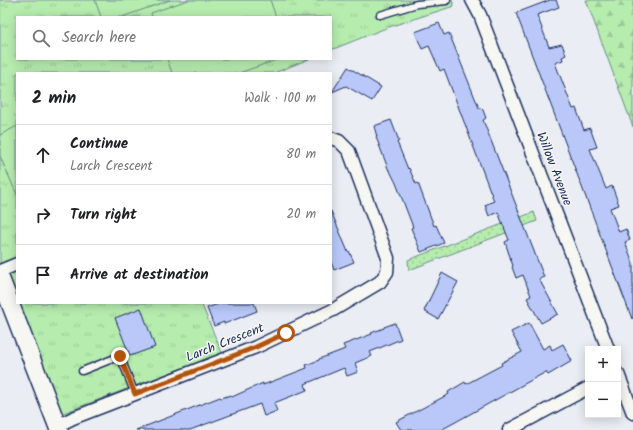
<!DOCTYPE html>
<html lang="en">
<head>
<meta charset="utf-8">
<style>
  body { margin:0; font-family:Kalam,sans-serif; background:#f6f6f6; color:#202124 }
  .controls { position:absolute; right:12px; bottom:12px; display:grid; overflow:hidden; border-radius:0px; box-shadow:0 2px 10px #0003 }
  .controls button { width:36px; height:36px; display:grid; place-items:center; padding:0; border:0; border-bottom:1px solid #e0e0e0; background:#fff; color:#202124; font:20px sans-serif }
  .stop { position:absolute; width:12px; height:12px; margin:-9px; border:3px solid #b45309; border-radius:50%; background:#fff }
  .stop.end { background:#b45309; border-color:#fff; box-shadow:0 1px 4px #0008 }
  .list { margin:0; padding:0; list-style:none }
  h2 { display:flex; justify-content:space-between; align-items:center; height:52px; margin:0; padding:0 16px; font-size:17px }
  h2 small { font-size:13px; font-weight:400; color:#757577 }
  .list li { display:grid; grid-template-columns:26px 1fr auto; gap:12px; align-items:center; box-sizing:border-box; height:60px; padding:0 16px; border-top:1px solid #e0e0e0 }
  .list b { display:block; font-size:15px; white-space:nowrap }
  .list p { margin:0; font-size:13px; white-space:nowrap; color:#757577 }
  .list em { font-size:13px; font-style:normal; color:#757577 }
  .icon { flex:none; width:22px; height:22px; fill:none; stroke:currentColor; stroke-width:2; stroke-linecap:round; stroke-linejoin:round }
  .map { position:relative; flex:none; width:633px; height:430px; overflow:hidden }
  .search { position:absolute; background:#fff; box-shadow:0 2px 10px #0003; left:16px; top:16px; width:316px; height:44px; display:flex; align-items:center; gap:10px; box-sizing:border-box; padding:0 14px; border-radius:0px; color:#757577; font-size:15px }
  .panel { position:absolute; background:#fff; box-shadow:0 2px 10px #0003; left:16px; top:72px; width:316px; height:232px; border-radius:0px }
  .map>svg:first-child { display:block }
  .grass { fill:url(#grass-dots); stroke:#688e86 }
  .forest { fill:url(#forest-firs); stroke:#688e86 }
  .park { fill:url(#park-tufts); stroke:#688e86 }
  .pitch { fill:#b6ecae; stroke:#688e86 }
  .building { fill:#b9c8f8; stroke:#1b2f5e }
  .lines { fill:none; stroke-linecap:round; stroke-linejoin:round }
  .lane-casing { stroke:#1b2f5e; stroke-width:9 }
  .street-casing { stroke:#1b2f5e; stroke-width:15 }
  .secondary-casing { stroke:#1b2f5e; stroke-width:20 }
  .lane { stroke:#f6f6f2; stroke-width:6 }
  .street { stroke:#f6f6f2; stroke-width:12 }
  .secondary { stroke:#f6f6f2; stroke-width:17 }
  .route { stroke:#b45309; stroke-width:5 }
  .labels { text-anchor:middle; dominant-baseline:central; stroke-width:3; stroke-linejoin:round; paint-order:stroke }
  .street-label { font-size:13px; fill:#1b2f5e; stroke:#f6f6f2 }
</style>
</head>
<body>
<div class="map">
<svg width="633" height="430" viewBox="0 0 633 430">
  <defs>
    <pattern id="grass-dots" width="8" height="8" patternUnits="userSpaceOnUse"><rect width="8" height="8" fill="#b6ecae"/><path d="M2 2h.1M6 6h.1" fill="none" stroke="#9ccb98" stroke-width="1.8" stroke-linecap="round"/></pattern>
    <pattern id="forest-firs" width="22" height="20" patternUnits="userSpaceOnUse"><rect width="22" height="20" fill="#b6ecae"/><path d="M5 1l3.5 6h-7zM16 11l3.5 6h-7z" fill="#9ccb98"/></pattern>
    <pattern id="park-tufts" width="24" height="20" patternUnits="userSpaceOnUse"><rect width="24" height="20" fill="#b6ecae"/><path d="M3 7l-1-3M5 7V3M7 7l1-3M15 17l-1-3M17 17v-4M19 17l1-3" fill="none" stroke="#9ccb98"/></pattern>
  </defs>
  <rect width="100%" height="100%" fill="#eaedf3"/>
  <filter id="ink" filterUnits="userSpaceOnUse"><feTurbulence type="fractalNoise" baseFrequency=".025" numOctaves="2"/><feDisplacementMap in="SourceGraphic" scale="8" xChannelSelector="R" yChannelSelector="G"/><feConvolveMatrix kernelMatrix="1 2 1 2 8 2 1 2 1" color-interpolation-filters="sRGB"/></filter>
  <g filter="url(#ink)">
    <!-- grass -->
    <path class="grass" d="M534,212l3,9 -128,49 -1,-10z"/>
    <!-- forest -->
    <path class="forest" d="M586,0h47v127z"/>
    <!-- park -->
    <g class="park">
      <path d="M0,0h452l2,6 -68,22 -55,22v-33h-314v42h292l-35,14h-257v191l-17,5z"/>
      <path d="M17,270v33h184l21,50 -164,62 -56,-139z"/>
    </g>
    <!-- pitch -->
    <g class="pitch">
      <path d="M95,0h75l-48,17h-21z"/>
      <path d="M188,0h82l6,17h-124l-1,-4z"/>
      <path d="M167,59h112l-40,14h-67z"/>
      <path d="M17,126v69l-17,-39v-21z"/>
    </g>
    <!-- building -->
    <g class="building">
      <path d="M550,0h6l3,7 -22,8 12,32 13,-3 4,11 -4,2 1,3 -8,3 18,46 3,-1 8,22 6,-2 7,19 -7,2 16,40 6,-3 7,19 -9,3 9,24 7,-3 4,11 -5,2 8,21v55l-1,1 -116,-306z"/>
      <path d="M439,23l5,12 5,-2 30,75h2l2,2 3,8 -3,2 61,157 -5,2 19,35 -17,9 -14,-25 4,-2 -8,-21 -7,3 -4,-11 1,-1 -8,-24 4,-2 -11,-28 -9,4 -4,-11 9,-4 -50,-132 -4,2 -11,-25 -7,3 -7,-17z"/>
      <path d="M348,67l33,20 -9,14 -26,-15 -14,6z"/>
      <path d="M391,120l8,21 -2,1 11,27 1,-1 7,16 2,-1 16,43 2,-1 8,18 -23,9 -10,-24 2,-1 -17,-44 -6,-12h-1l-13,-34h1l-3,-11z"/>
      <path d="M331,211l17,41 1,-1 5,11 -20,8 -3,-8z"/>
      <path d="M442,273l16,9 -20,37 -14,-8z"/>
      <path d="M221,303h33l3,8 -33,13v-2l-10,4 -7,-18z"/>
      <path d="M141,308l14,39 -25,9 -15,-38z"/>
      <path d="M395,323l6,16 -31,13 2,4 -17,7 3,9 -11,4 -3,-8 -39,16 2,6 -33,13 3,8 -13,5 -4,-12 -70,26h-54l84,-33 1,1 10,-3 1,2 31,-14v2l44,-17 -1,-3 13,-5v-1l26,-10 -2,-4 29,-11 -1,-1 13,-5v-1z"/>
      <path d="M529,323l14,26 7,-4 2,5 11,-6 9,17 -24,14 -2,-3 -105,58h-40l-5,-8 53,-28 -1,-2 17,-10 1,2 36,-19 -1,-2 21,-11 -11,-20z"/>
    </g>
    <g class="lines">
      <defs>
        <g id="lane">
          <path d="M380,15l37,-11 29,-3 1,-1"/>
          <path d="M82,371l38,-15 15,38"/>
        </g>
        <g id="street">
          <path d="M472,0l8,15 128,334"/>
          <path d="M0,271l17,-7"/>
          <path d="M618,374l15,39"/>
          <path d="M57,426l16,-8 183,-71 77,-37 47,-28 7,-10 1,-14 -39,-107 -10,-10 -8,-3"/>
          <path d="M509,430l79,-42"/>
        </g>
        <path id="secondary" d="M0,277l59,153"/>
      </defs>
      <!-- lane casing -->
      <use href="#lane" class="lane-casing"/>
      <!-- street casing -->
      <use href="#street" class="street-casing"/>
      <!-- secondary casing -->
      <use href="#secondary" class="secondary-casing"/>
      <!-- lane -->
      <use href="#lane" class="lane"/>
      <!-- street -->
      <use href="#street" class="street"/>
      <!-- secondary -->
      <use href="#secondary" class="secondary"/>
    </g>
  </g>
  <g class="lines" filter="url(#ink)">
    <!-- route -->
    <path class="route" d="M120,356l15,38 121,-47 30,-14"/>
  </g>
  <g class="labels">
    <!-- street labels -->
    <g class="street-label">
      <text transform="translate(554 169) rotate(69)">Willow Avenue</text>
      <text transform="translate(225 343) rotate(-22)">Larch Crescent</text>
    </g>
  </g>
</svg>
<div class="controls">
<button>+</button>
<button>−</button>
</div>
<div class="stop" style="left:286px;top:333px"></div>
<div class="stop end" style="left:120px;top:356px"></div>
<div class="search"><svg class="icon" aria-label="search" viewBox="0 0 24 24"><circle cx="10" cy="10" r="6"/><path d="M15 15l6 6"/></svg>Search here</div>
<section class="panel">
<h2>2 min<small>Walk · 100 m</small></h2>
<ul class="list">
<li><svg class="icon" aria-label="ahead" viewBox="0 0 24 24"><path d="M12 20V5M6 11l6-6 6 6"/></svg><div><b>Continue</b><p>Larch Crescent</p></div><em>80 m</em></li>
<li><svg class="icon" aria-label="right" viewBox="0 0 24 24"><path d="M7 20v-9h11M14 6l5 5-5 5"/></svg><div><b>Turn right</b></div><em>20 m</em></li>
<li><svg class="icon" aria-label="arrive" viewBox="0 0 24 24"><path d="M6 21V4h12l-3 4 3 4H6"/></svg><div><b>Arrive at destination</b></div></li>
</ul>
</section>
</div>
</body>
</html>
